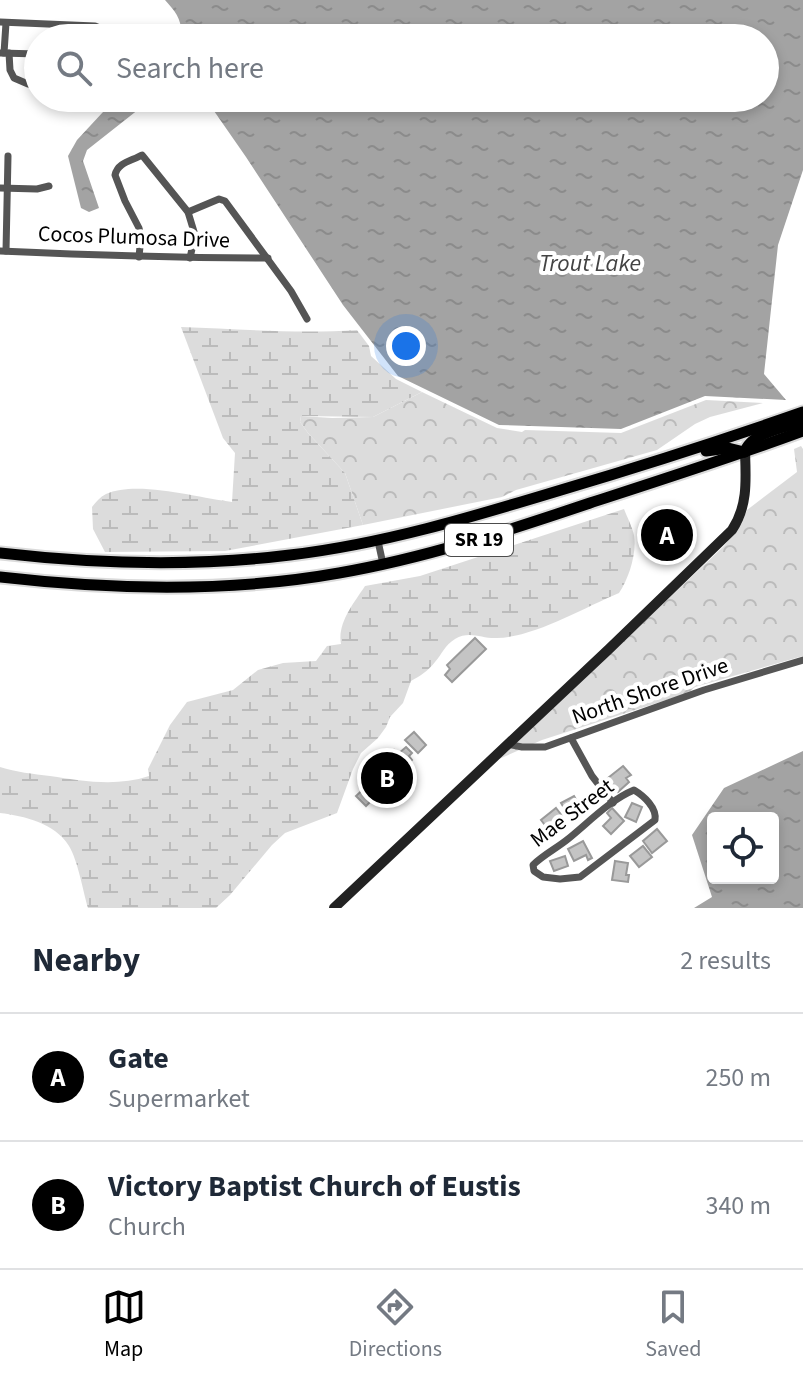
<!DOCTYPE html>
<html lang="en">
<head>
<meta charset="utf-8">
<style>
  body { margin:0; font-family:"Source Sans 3",sans-serif; background:#f2f2f3; color:#1f2937 }
  .controls { position:absolute; right:24px; bottom:24px; display:grid; overflow:hidden; border-radius:8px; box-shadow:0 4px 12px #0003 }
  .controls button { width:72px; height:72px; display:grid; place-items:center; padding:0; border:0; border-bottom:2px solid #e0e1e3; background:#fff; color:#1f2937; font:40px sans-serif }
  .you { position:absolute; left:406px; top:346px; width:28px; height:28px; margin:-20px; border:6px solid #fff; border-radius:50%; background:#1a73e8; box-shadow:0 0 0 12px #1a73e833 }
  .badge { display:grid; place-items:center; width:52px; height:52px; border-radius:50%; background:#000; color:#fff; font-size:26px; font-weight:700 }
  .pin { position:absolute; translate:-50% -50%; border:4px solid #fff; box-shadow:0 2px 8px #0006 }
  .list { margin:0; padding:0; list-style:none }
  h2 { display:flex; justify-content:space-between; align-items:center; height:104px; margin:0; padding:0 32px; font-size:34px }
  h2 small { font-size:26px; font-weight:400; color:#747a83 }
  .list li { display:grid; grid-template-columns:52px 1fr auto; gap:24px; align-items:center; box-sizing:border-box; height:128px; padding:0 32px; border-top:2px solid #e0e1e3 }
  .list b { display:block; font-size:30px; white-space:nowrap }
  .list p { margin:0; font-size:26px; white-space:nowrap; color:#747a83 }
  .list em { font-size:26px; font-style:normal; color:#747a83 }
  .icon { flex:none; width:44px; height:44px; fill:none; stroke:currentColor; stroke-width:2; stroke-linecap:round; stroke-linejoin:round }
  .map { position:relative; flex:none; width:803px; height:908px; overflow:hidden }
  .search { position:absolute; background:#fff; box-shadow:0 4px 12px #0003; left:24px; right:24px; top:24px; height:88px; display:flex; align-items:center; gap:20px; box-sizing:border-box; padding:0 28px; border-radius:44px; color:#747a83; font-size:30px }
  .sheet { height:360px; background:#fff }
  nav { display:flex; justify-content:space-around; align-items:center; box-sizing:border-box; height:112px; border-top:2px solid #e0e1e3; background:#fff; font-size:22px; color:#747a83 }
  nav a { display:grid; justify-items:center; gap:4px }
  nav .on { color:#000 }
  .map>svg:first-child { display:block }
  .forest { fill:url(#forest-crowns) }
  .wetland { fill:url(#wetland-marsh) }
  .water { fill:url(#water-ripples); fill-rule:evenodd }
  .building { fill:#c4c4c4; stroke:#999; stroke-width:2 }
  .lines { fill:none; stroke-linecap:round; stroke-linejoin:round }
  .primary-casing { stroke:#dbdbdb; stroke-width:15 }
  .street { stroke:#555; stroke-width:7 }
  .secondary { stroke:#222; stroke-width:10 }
  .primary { stroke:#000; stroke-width:11 }
  .labels { text-anchor:middle; dominant-baseline:central; stroke-width:8; stroke-linejoin:round; paint-order:stroke }
  .shield { fill:#fff; stroke:#4c4c4c; stroke-width:2 }
  .shield-label { font-size:20px; font-weight:bold; fill:#000 }
  .street-label { font-size:22px; fill:#000; stroke:#fff }
  .water-label { font-size:24px; font-style:italic; fill:#444; stroke:#fff }
</style>
</head>
<body>
<div class="map">
<svg width="803" height="908" viewBox="0 0 803 908">
  <defs>
    <pattern id="forest-crowns" width="20" height="18" patternUnits="userSpaceOnUse" patternTransform="scale(2)"><rect width="20" height="18" fill="#dcdcdc"/><path d="M2 6a3 3 0 1 1 6 0M12 15a3 3 0 1 1 6 0" fill="none" stroke="#bbb"/></pattern>
    <pattern id="wetland-marsh" width="20" height="14" patternUnits="userSpaceOnUse" patternTransform="scale(2)"><rect width="20" height="14" fill="#dcdcdc"/><path d="M1 5h8M5 5V1M11 12h8M15 12V8" fill="none" stroke="#bbb"/></pattern>
    <pattern id="water-ripples" width="26" height="14" patternUnits="userSpaceOnUse" patternTransform="scale(2)"><rect width="26" height="14" fill="#a3a3a3"/><path d="M2 4q2-2 4 0t4 0M15 11q2-2 4 0t4 0" fill="none" stroke="#8b8b8b"/></pattern>
  </defs>
  <rect width="100%" height="100%" fill="#fff"/>
  <!-- forest -->
  <g class="forest">
    <path d="M422,392l75,36 25,4 3,-2 96,3 85,-33 57,3 -53,14 -15,7 -38,26 -141,40 -14,7 -139,28 -18,-52 -37,-40 -8,-11 1,-6 31,2 41,-1z"/>
    <path d="M801,446l2,3v207l-108,31 -7,6 -146,47 -43,19 225,-213 18,-23 5,-13 50,-38 -3,-23z"/>
  </g>
  <!-- wetland -->
  <g class="wetland">
    <path d="M181,327c58,2 118,7 176,3l12,16 2,10 25,23 26,13 -49,25 -72,-1 -1,6 8,11 37,40 18,52 -138,26 -120,1 -12,-23 -1,-22c4,-5 8,-10 14,-13 31,-14 93,4 126,8l3,-49 -12,-15z"/>
    <path d="M624,509c3,8 8,17 10,26 3,18 -5,43 -15,58 -36,15 -84,44 -122,45 -15,1 -27,-8 -42,1 -10,6 -13,15 -20,23 -7,9 -15,14 -24,19l-8,22 -13,14 -4,10 -8,11 -17,15 -8,16 -16,44 -52,20 -13,12 -42,50 -14,13h-128c-5,-17 -10,-47 -19,-62 -14,-23 -45,-30 -69,-33v-46c16,5 33,7 50,9 33,5 66,11 99,0l-1,-7 22,-44 17,-23 46,-12 25,-20 25,-7 33,-2 11,-15 14,-2c-4,-21 13,-41 24,-58l55,-10z"/>
  </g>
  <!-- water -->
  <g class="water">
    <path d="M165,0h638v170l-25,75 -14,129 22,26 -81,-4 -84,33 -122,-4 -101,-49 -55,-71 -97,-148 -41,-59h560v-60h-584c2,-17 -5,-26 -16,-38z"/>
    <path d="M116,98h37l-66,52 -4,11 16,47 -10,4 -8,-4 -13,-52 9,-16z"/>
    <path d="M803,751v157h-109l18,-11 -20,-62 32,-47zM773,818v60h-60v-60z"/>
  </g>
  <!-- building -->
  <g class="building">
    <path d="M664,522l16,18 -10,9 -16,-18z"/>
    <path d="M475,638l11,11 -34,33 -7,-7 5,-6 -3,-4z"/>
    <path d="M414,732l12,13 -8,8 -13,-13z"/>
    <path d="M406,747l6,6 -3,3 3,4 -46,46 -10,-10 12,-11 -5,-5 31,-30 4,4z"/>
    <path d="M623,766l8,9 -5,3 3,4 -11,10 -10,-14z"/>
    <path d="M574,796l7,12 -13,7 -7,-12z"/>
    <path d="M632,803l10,4 -6,15 -11,-5z"/>
    <path d="M556,808l7,9 -15,12 -7,-9z"/>
    <path d="M612,808l12,13 -13,13 -8,-8 8,-8 -4,-5z"/>
    <path d="M657,829l10,12 -15,12 -9,-12z"/>
    <path d="M583,841l9,17 -4,2 -2,-5 -12,6 -6,-12z"/>
    <path d="M643,846l9,11 -13,10 -9,-11z"/>
    <path d="M565,856l3,10 -14,5 -4,-10z"/>
    <path d="M615,861l13,2 -2,12h3l-1,7 -16,-2z"/>
  </g>
  <g class="lines">
    <defs>
      <g id="primary">
        <path d="M706,451l22,-3 16,4"/>
        <path d="M745,452c5,-19 41,-25 58,-31"/>
        <path d="M0,553c96,11 194,14 290,2 93,-11 182,-38 271,-65 81,-24 162,-50 242,-78"/>
        <path d="M0,577c113,13 227,16 339,-4 86,-15 168,-42 251,-70 71,-23 143,-46 213,-72"/>
      </g>
    </defs>
    <!-- primary casing -->
    <use href="#primary" class="primary-casing"/>
    <!-- street -->
    <g class="street">
      <path d="M0,22l95,4 7,3 4,9"/>
      <path d="M123,38l7,-4"/>
      <path d="M0,53l38,1"/>
      <path d="M4,53l2,-30"/>
      <path d="M9,53l1,17 4,8 14,6 10,1"/>
      <path d="M0,188l37,1 12,-3"/>
      <path d="M188,212l31,-13 6,2 66,90 16,28"/>
      <path d="M0,251c89,4 178,7 268,7"/>
      <path d="M6,251l2,-95"/>
      <path d="M139,257l2,-21 -2,-8 -14,-27 -10,-26c3,-13 17,-14 27,-20l46,57 7,23 -5,23"/>
      <path d="M378,541l5,23"/>
      <path d="M571,738l21,38 21,27"/>
      <path d="M507,744l15,3h23l159,-57 99,-30"/>
      <path d="M634,790c10,6 23,18 21,30l-75,57 -20,2 -17,-2 -9,-6 -1,-6c10,-10 24,-17 35,-26 21,-17 42,-39 66,-49z"/>
    </g>
    <!-- secondary -->
    <path class="secondary" d="M334,908l275,-259 123,-119c16,-24 14,-50 13,-78"/>
    <!-- primary -->
    <use href="#primary" class="primary"/>
  </g>
  <g class="labels">
    <!-- shield labels -->
    <rect class="shield" x="445" y="524" width="68" height="32" rx="6"/>
    <g class="shield-label">
      <text x="479" y="540">SR 19</text>
    </g>
    <!-- street labels -->
    <g class="street-label">
      <text transform="translate(134 237) rotate(2)">Cocos Plumosa Drive</text>
      <text transform="translate(650 691) rotate(-19)">North Shore Drive</text>
      <text transform="translate(572 813) rotate(-37)">Mae Street</text>
    </g>
    <!-- water labels -->
    <g class="water-label">
      <text x="590" y="263">Trout Lake</text>
    </g>
  </g>
</svg>
<div class="controls">
<button><svg class="icon" aria-label="locate" viewBox="0 0 24 24"><circle cx="12" cy="12" r="6"/><path d="M12 2v4M12 18v4M2 12h4M18 12h4"/></svg></button>
</div>
<div class="you"></div>
<div class="pin badge" style="left:667px;top:535px">A</div>
<div class="pin badge" style="left:387px;top:778px">B</div>
<div class="search"><svg class="icon" aria-label="search" viewBox="0 0 24 24"><circle cx="10" cy="10" r="6"/><path d="M15 15l6 6"/></svg>Search here</div>
</div>
<section class="sheet">
<h2>Nearby<small>2 results</small></h2>
<ul class="list">
<li><span class="badge">A</span><div><b>Gate</b><p>Supermarket</p></div><em>250 m</em></li>
<li><span class="badge">B</span><div><b>Victory Baptist Church of Eustis</b><p>Church</p></div><em>340 m</em></li>
</ul>
</section>
<nav>
<a class="on"><svg class="icon" aria-label="map" viewBox="0 0 24 24"><path d="M3 6l6-2 6 2 6-2v14l-6 2-6-2-6 2zM9 4v14M15 6v14"/></svg>Map</a>
<a><svg class="icon" aria-label="directions" viewBox="0 0 24 24"><path d="M12 3l9 9-9 9-9-9zM9 14v-3h6M13 9l2 2-2 2"/></svg>Directions</a>
<a><svg class="icon" aria-label="saved" viewBox="0 0 24 24"><path d="M7 4h10v16l-5-4-5 4z"/></svg>Saved</a>
</nav>
</body>
</html>
